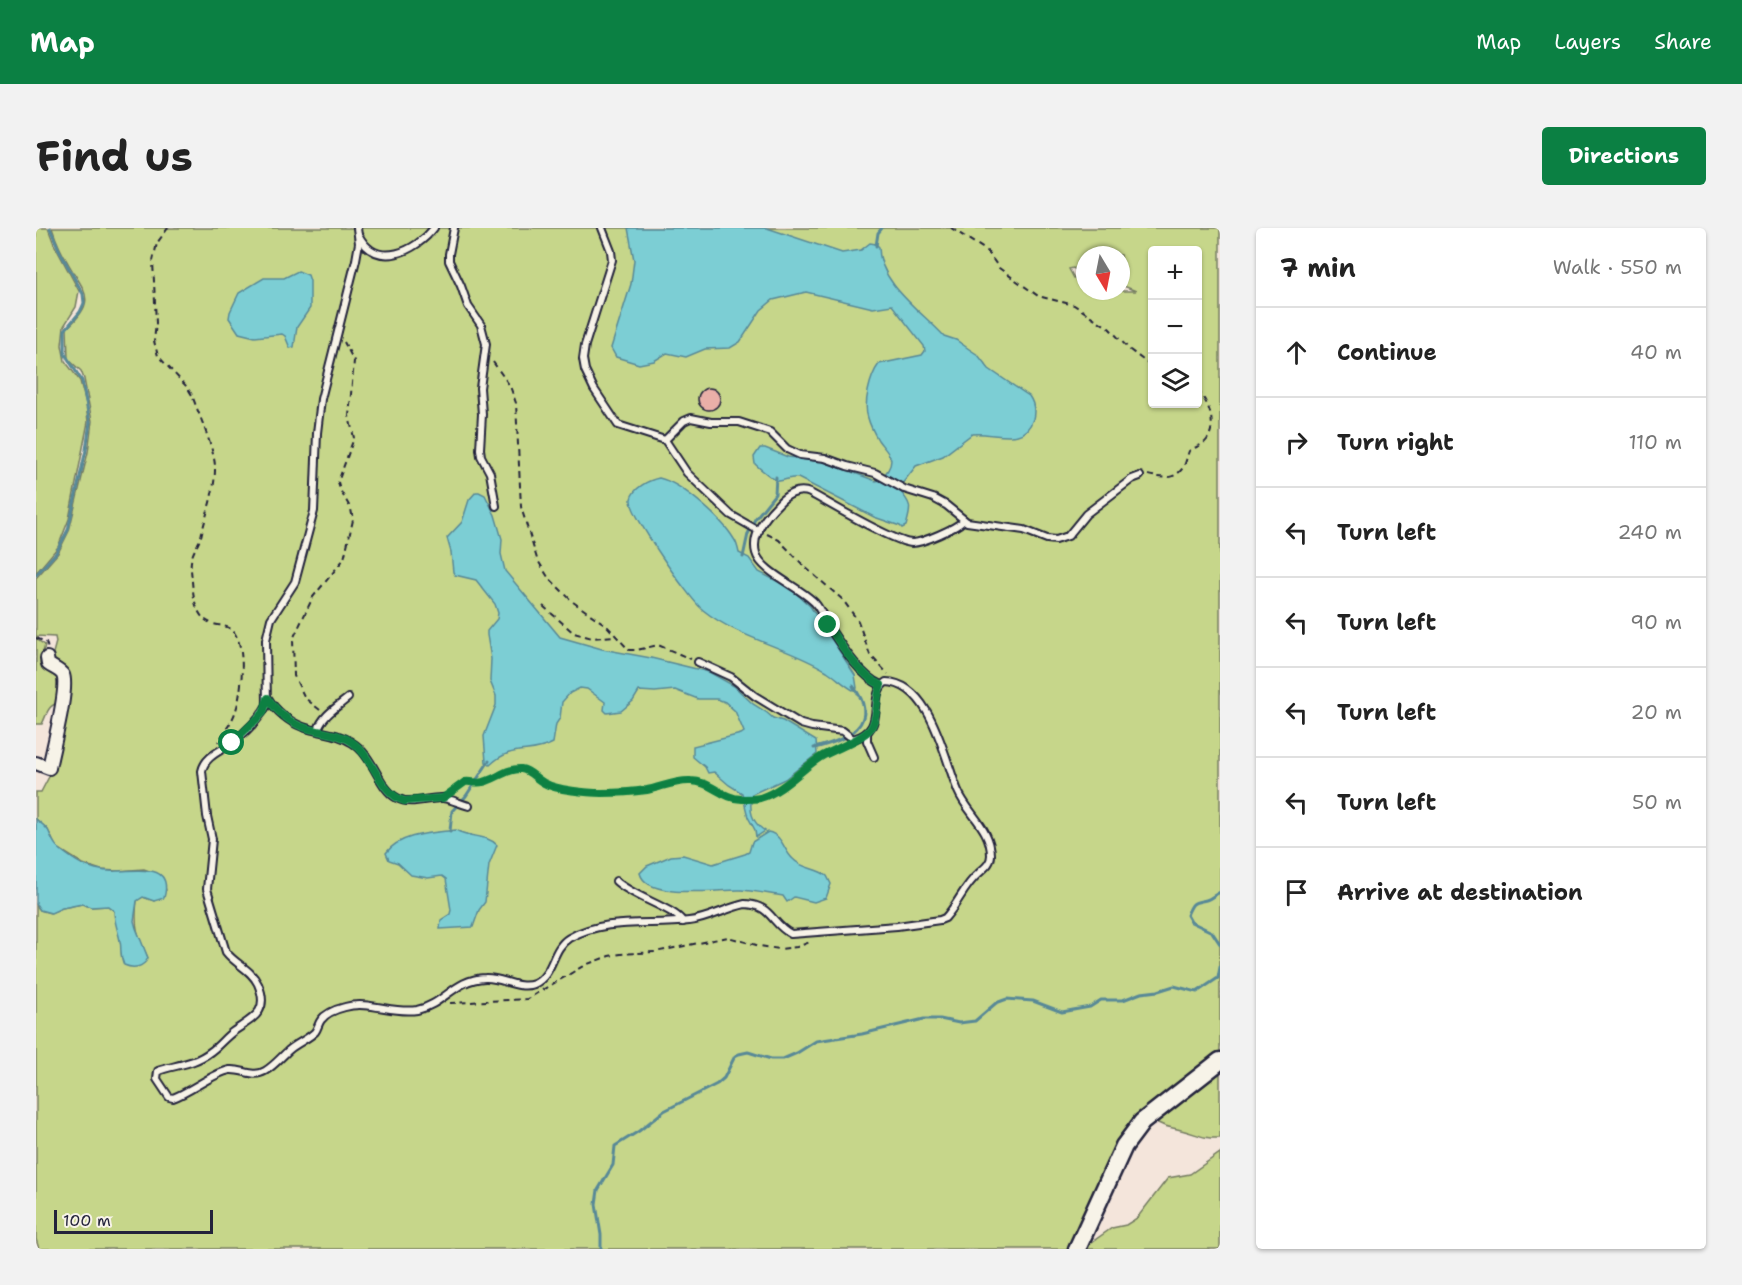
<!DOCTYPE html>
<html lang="en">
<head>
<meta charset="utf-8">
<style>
  body { margin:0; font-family:"Shantell Sans",sans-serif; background:#f2f2f2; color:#222 }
  .controls { position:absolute; right:18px; top:18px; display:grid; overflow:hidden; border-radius:6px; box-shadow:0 2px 4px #0004 }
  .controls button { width:54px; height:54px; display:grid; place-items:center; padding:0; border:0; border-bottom:2px solid #e0e0e0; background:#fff; color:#222; font:30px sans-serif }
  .compass { position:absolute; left:1040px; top:18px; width:54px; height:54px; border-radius:50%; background:#fff; box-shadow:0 2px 4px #0004; rotate:170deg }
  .scale { position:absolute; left:18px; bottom:15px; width:159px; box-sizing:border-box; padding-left:6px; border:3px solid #22223b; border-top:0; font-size:16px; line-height:21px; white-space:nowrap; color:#22223b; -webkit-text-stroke:4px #f7f3e8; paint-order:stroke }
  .stop { position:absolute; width:18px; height:18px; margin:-14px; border:4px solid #0b8043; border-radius:50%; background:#fff }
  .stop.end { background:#0b8043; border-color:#fff; box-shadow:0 2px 6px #0008 }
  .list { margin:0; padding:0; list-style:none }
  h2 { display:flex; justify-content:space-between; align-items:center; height:78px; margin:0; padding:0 24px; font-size:26px }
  h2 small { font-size:20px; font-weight:400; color:#767676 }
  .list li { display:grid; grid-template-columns:39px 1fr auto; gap:18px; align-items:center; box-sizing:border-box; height:90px; padding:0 24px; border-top:2px solid #e0e0e0 }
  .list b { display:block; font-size:22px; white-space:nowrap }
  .list em { font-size:20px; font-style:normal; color:#767676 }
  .icon { flex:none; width:33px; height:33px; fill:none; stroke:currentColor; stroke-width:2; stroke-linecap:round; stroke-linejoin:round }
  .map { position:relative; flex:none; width:1184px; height:1021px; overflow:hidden; border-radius:6px }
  header { display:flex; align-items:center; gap:36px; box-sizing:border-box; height:84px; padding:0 30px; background:#0b8043; color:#fff }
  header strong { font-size:28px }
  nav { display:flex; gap:33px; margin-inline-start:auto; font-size:21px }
  .intro { display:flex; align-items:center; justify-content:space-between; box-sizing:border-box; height:144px; padding:0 36px }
  h1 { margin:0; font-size:42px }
  .button { padding:15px 27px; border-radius:6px; background:#0b8043; color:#fff; font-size:21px; font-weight:700 }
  main { display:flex; gap:36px; padding:0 36px }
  aside { flex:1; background:#fff; border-radius:6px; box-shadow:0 2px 4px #0004 }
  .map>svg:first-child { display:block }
  .green { fill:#c6d68a; stroke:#747c62; stroke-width:1.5; fill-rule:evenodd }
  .water { fill:#7cced4; stroke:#588997; stroke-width:1.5 }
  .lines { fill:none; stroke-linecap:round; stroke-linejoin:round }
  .stream { stroke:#588997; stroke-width:3 }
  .building { fill:#eaafa8; stroke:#22223b; stroke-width:1.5 }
  .lane-casing { stroke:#22223b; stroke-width:10 }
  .street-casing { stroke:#22223b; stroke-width:16 }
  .secondary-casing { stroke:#22223b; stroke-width:21 }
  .path { stroke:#22223b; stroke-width:2; stroke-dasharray:6 4.5; stroke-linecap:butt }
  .lane { stroke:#f7f3e8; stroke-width:6 }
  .street { stroke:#f7f3e8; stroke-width:12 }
  .secondary { stroke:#f7f3e8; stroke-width:16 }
  .route { stroke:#0b8043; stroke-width:8 }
</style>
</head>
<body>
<header>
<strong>Map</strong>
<nav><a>Map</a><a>Layers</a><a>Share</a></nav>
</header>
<div class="intro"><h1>Find us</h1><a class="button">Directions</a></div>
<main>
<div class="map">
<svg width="1184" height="1021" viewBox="0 0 1184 1021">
  <rect width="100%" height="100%" fill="#f4e5db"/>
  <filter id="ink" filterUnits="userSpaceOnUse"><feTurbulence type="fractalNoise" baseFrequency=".0167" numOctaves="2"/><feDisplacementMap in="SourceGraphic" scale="12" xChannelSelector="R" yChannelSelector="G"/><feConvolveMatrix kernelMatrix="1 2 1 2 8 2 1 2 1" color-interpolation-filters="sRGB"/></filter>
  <g filter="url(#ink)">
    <!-- green -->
    <g class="green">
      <path d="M0,0h12l6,16 25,47 -3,16 -12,19 -2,19 3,16 15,20 6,23 2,18 -19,97 -11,28 -22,26z"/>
      <path d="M16,0h1168v824l-71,53 -16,17 -24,39 -40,88h-1030l-3,-10v-334l4,5 10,3 12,-5 20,-4 9,3 17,-1 6,5 34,47c-11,-23 -14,-31 -11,-58l6,-3 11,4 12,-11 -6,-15 -16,-6 -27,2 -16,-1 -18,-6 -27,-17 -8,-17 -12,-11v-27h5l12,-23 14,-78 -14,-32v-6l3,-11 -1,-5 -18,-1 2,5 6,4 -5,18 20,15 -1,25c-12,2 -12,12 -17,21h-6v-146l22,-25 11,-22 19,-79 4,-31 -8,-42 -3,-8 -13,-12 -1,-31c31,-28 18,-35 1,-65 -7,-11 -12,-23 -16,-35zM1116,22h46v154h-46zM1049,27h36v30l15,6h-51v-12l-11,-1 -5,-9 4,-1 12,7z"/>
      <path d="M1184,839v71c-18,1 -22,-4 -39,-8 -9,-3 -12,-1 -23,-7l-1,-3z"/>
      <path d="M1184,925v96h-138l30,-21 14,-3 11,-7 31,-40 22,-4z"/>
    </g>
    <!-- water -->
    <g class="water">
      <path d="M592,0h139l75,25 19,-3 9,-7 6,1 3,3c0,36 42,64 65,89l12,4 13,9 9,6 11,14 40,27c5,7 6,15 4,23 -10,29 -39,12 -61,15l-29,22 -27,10 -18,23c15,16 13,19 8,37l-4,2 -2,-2 -26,-9 -76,-39c-8,-1 -12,2 -19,3 -3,1 -20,-13 -24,-17l-1,-7 6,-9h5l23,9 34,4 54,20 4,-1c5,-6 11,-12 11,-20 -1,-7 -9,-14 -13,-20 -4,-7 -8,-14 -10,-22 -5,-14 2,-42 11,-54l43,-9 3,-4 -1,-5 -32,-41 -19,3 -67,-16 -33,8 -12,10 -21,32 -10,6 -25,1 -19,8 -19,-4 -13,8 -15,3 -23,-7 -5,-9 20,-64 3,-24z"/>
      <path d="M262,43l10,4 2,6v27l-13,19 -3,20 -4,1 -5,-12 -3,-2 -27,3 -16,-4 -10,-15 1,-6 9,-19 25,-15h20z"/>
      <path d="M623,250c23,5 63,41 75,61 3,4 4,9 5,14l10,5 10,14 31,16 20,18 45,69 2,13 -4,2c-9,-5 -17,-13 -26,-19 -39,-24 -88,-32 -124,-61 -13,-10 -74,-97 -72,-111 2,-11 18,-19 28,-21z"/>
      <path d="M440,264h3l6,3 10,20 7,24 -1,15 4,17 55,66 42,12 49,9 58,14 25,14 19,18 13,8 7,6 10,3 33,20 1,13 -32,25 -33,15c-3,16 -1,28 13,37l-9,6 -1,-7 -7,-13 -6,-24 -13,-8 -15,-13 -6,1 -3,-6 -12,-10v-11l48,-12 3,-2 -9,-21 -10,-9 -8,-3h-19l-23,-9 -20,2 -16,-1 -6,10 -12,10 -14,2 -3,-3 1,-8 -18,-13 -7,-1 -10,5 -8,9 -2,16 -4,6 -3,19c-24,13 -40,0 -63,22l-4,-3 -2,-26 12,-31v-9l-6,-15 1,-22 -4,-24v-4l10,-12 1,-6 -3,-9 -19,-24 -21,-5 -2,-3 -2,-20 -4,-14 15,-16 7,-22z"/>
      <path d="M0,591c4,4 11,8 13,13 2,4 3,8 6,12 2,4 18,15 21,17 11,7 28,11 41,10 20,0 57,-9 47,27l-10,3 -11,-4 -6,4 -3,20 2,7 12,30c-5,10 -15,11 -24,7 -5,-11 -2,-15 -4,-24 -2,-11 -6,-19 -6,-30l-6,-5 -17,1 -9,-3 -20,4 -11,5 -11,-3 -4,-6z"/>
      <path d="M420,602c13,8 31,4 41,15l-8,20 -4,37 -6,8 -6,17 -33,2 1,-9 9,-6 1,-4 -5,-31 -4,-3 -14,2 -17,-3 -13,-12 -9,-3 -3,-7c14,-20 48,-20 70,-23z"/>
      <path d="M732,604c15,3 15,18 25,27 9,10 24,9 34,17l4,8 -5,14 -12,4 -20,-5 -7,5 -4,-6c-14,-2 -28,-5 -42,-6 -22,-1 -94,11 -101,-17l7,-7 24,-10 12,-1 30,9 32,-10 4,-2 3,-10z"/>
    </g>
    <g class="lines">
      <!-- stream -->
      <g class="stream">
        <path d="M840,18l2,-13 4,-5"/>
        <path d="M707,329l5,-23 7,-15 20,-25 1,-17"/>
        <path d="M0,347l20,-22 12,-23 18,-80 4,-28 -8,-41 -17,-27v-24l15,-18 4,-9 -1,-9 -23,-42 -10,-24"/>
        <path d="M778,520c34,-8 68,-25 39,-62"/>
        <path d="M414,603l2,-20 14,-15 23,-35"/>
        <path d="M1184,664c-4,2 -10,7 -14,8 -13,3 -13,1 -19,15l4,7 21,10 8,12"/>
        <path d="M565,1021v-14l-5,-31 2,-14 15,-25 2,-19 24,-15 25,-20 53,-27 7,-6 11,-22 4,-2 9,-2 23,7h12l14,-6 19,-12 46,-7 62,-15h16l19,4 16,-2 21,-18 11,-4 26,2 29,11 28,-5 11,-7h22l18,-7 17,-2 16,-5 23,6 21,-14 2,-11"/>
      </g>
    </g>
    <!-- building -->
    <circle class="building" cx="673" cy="171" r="11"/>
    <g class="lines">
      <defs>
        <g id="lane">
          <path d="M321,0l2,15 -3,17 -35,139 -4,34 -3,78 -19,71 -24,37 -5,21 1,65c-8,14 -22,28 -35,38 -11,8 -27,13 -30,28l5,45 5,23 -5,50 19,63c9,12 25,17 32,32 12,28 -5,34 -24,47 -9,6 -15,15 -24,21 -15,12 -35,13 -52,19l-1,8 12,18 4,1c17,-6 42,-26 57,-28 13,-1 23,8 35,1 9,-5 16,-14 24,-21 8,-7 19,-11 26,-18 3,-4 3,-8 6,-12 5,-7 16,-11 24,-13 24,-7 47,7 72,3 26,-5 38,-31 68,-32 17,-1 33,12 49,6 20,-9 17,-35 35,-46 37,-21 80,-12 120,-17 19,-2 37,-13 56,-17 27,1 26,20 46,30l106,-8 43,-6 5,-2c13,-14 19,-32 33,-44 6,-6 13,-10 13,-19 0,-27 -24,-42 -33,-64 -14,-33 -27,-108 -72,-109 -20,14 3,48 -33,57l-10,-8 -31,-4 -11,-3 -46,-28 -24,-19 -33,-15"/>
          <path d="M418,0l-5,26v7l12,25 7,20 13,19 5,19 -6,44 2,26 -2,35 1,7 9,17 6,33"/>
          <path d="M566,0l9,23 1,9 -27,85 -2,14 2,11 9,19 24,36 47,15 22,33 44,42 28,16"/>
          <path d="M323,8c18,34 57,15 75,-8"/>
          <path d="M629,212l19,-19 7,-3 20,4h28l31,10 17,17 13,6 25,3 22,8 28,7 29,16 29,9 13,7 21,17 57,8 23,9 9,1 12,-4 18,-22 46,-35 8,-3"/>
          <path d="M845,457c-20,-8 -40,-40 -52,-58 -5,-8 -8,-17 -14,-24 -15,-16 -54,-31 -59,-50 -5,-18 10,-37 22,-49 8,-9 20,-16 32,-11 19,10 85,50 102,50 11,0 44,-15 51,-22"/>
          <path d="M232,470c7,12 21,24 35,29 16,6 33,5 48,15 23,13 27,46 46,56 14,8 31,-1 46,0 8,1 18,6 26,8"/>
          <path d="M282,502c4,-14 19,-23 30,-32"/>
          <path d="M831,505v8l7,16"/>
          <path d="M580,653c17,16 58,27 67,41"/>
        </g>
        <path id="street" d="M0,535l13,5c3,-17 20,-80 14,-93 -3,-5 -10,-7 -15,-11l-1,-6"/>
        <path id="secondary" d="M1041,1021l47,-103 18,-24 78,-61"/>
      </defs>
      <!-- lane casing -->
      <use href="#lane" class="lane-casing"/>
      <!-- street casing -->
      <use href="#street" class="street-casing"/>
      <!-- secondary casing -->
      <use href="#secondary" class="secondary-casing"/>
      <!-- path -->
      <g class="path">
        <path d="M132,0l-11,15 -4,18 3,62 -2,18 4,15 29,31 5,8c6,18 24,57 23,74 0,21 -8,43 -13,63 -3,16 -13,20 -11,38 2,17 1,46 20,53 6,3 16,2 21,7 15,14 10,62 4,80 -3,11 -12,22 -18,32"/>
        <path d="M915,0l36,23 12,17 39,28 36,9 35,23 21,22 22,17"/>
        <path d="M457,134l17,24 6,17 5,104 16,52 11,18 25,25 33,23 23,25h8l21,-5 33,14"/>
        <path d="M1112,247c14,3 27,6 36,-9 2,-4 3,-10 5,-15 5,-4 13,-5 17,-10 12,-15 3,-38 -8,-50"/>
        <path d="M731,306l12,6 27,28 37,32 15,21 12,34 18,19"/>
        <path d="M507,378l31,27 18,5 23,-2"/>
        <path d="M0,410l10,4 2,7"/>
        <path d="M284,482l-15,-12 -11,-22 -1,-37 20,-42 31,-38 9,-39 -2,-11 -11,-19 -2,-8 16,-44 -5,-22 5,-55 -10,-19"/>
        <path d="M417,563l12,-10c6,0 12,3 18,1 13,-2 24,-14 38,-13 9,1 16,10 23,14 12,7 45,10 58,10 15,-1 31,-1 46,-4 14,-2 30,-9 45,-8 23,1 32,23 64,17 26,-5 43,-28 65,-42 7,-4 16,-7 24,-12"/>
        <path d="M414,775l77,-4 58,-34 24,-9 12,-2 34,-2 73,-15 32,9 19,3 18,-2 13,-5"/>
      </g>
      <!-- lane -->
      <use href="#lane" class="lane"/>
      <!-- street -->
      <use href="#street" class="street"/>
      <!-- secondary -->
      <use href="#secondary" class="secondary"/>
    </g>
  </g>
  <g class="lines" filter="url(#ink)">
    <!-- route -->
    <path class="route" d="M196,515l31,-30 5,-15c7,12 22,25 35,29 16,6 34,5 49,15 22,15 27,51 52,59l39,-3 22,-16c6,-1 12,2 18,0 12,-2 24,-14 38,-13 9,1 15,10 23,14 12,7 44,10 58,10 14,0 31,-1 45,-3 15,-3 29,-10 44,-9 19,0 32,18 51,18 6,0 13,0 18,-1 26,-8 42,-31 64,-43 12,-6 40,-17 47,-27 8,-13 4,-29 10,-43 -21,-9 -41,-41 -53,-60"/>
  </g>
</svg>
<div class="controls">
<button>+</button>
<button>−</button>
<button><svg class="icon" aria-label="layers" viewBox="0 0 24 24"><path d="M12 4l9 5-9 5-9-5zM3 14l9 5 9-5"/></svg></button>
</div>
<svg class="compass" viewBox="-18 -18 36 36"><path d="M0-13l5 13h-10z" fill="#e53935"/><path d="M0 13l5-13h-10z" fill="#767676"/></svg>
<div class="scale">100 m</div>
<div class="stop" style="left:196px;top:515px"></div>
<div class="stop end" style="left:792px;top:397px"></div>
</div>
<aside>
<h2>7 min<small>Walk · 550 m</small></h2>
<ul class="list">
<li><svg class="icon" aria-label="ahead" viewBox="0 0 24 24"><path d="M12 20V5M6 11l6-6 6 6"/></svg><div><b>Continue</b></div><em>40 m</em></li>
<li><svg class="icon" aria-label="right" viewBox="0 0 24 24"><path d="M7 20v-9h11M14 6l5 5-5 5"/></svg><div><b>Turn right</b></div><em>110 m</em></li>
<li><svg class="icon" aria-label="left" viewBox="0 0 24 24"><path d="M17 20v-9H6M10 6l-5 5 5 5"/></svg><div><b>Turn left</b></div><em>240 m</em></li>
<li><svg class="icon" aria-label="left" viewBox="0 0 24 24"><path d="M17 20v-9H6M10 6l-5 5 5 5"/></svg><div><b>Turn left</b></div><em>90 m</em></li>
<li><svg class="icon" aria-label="left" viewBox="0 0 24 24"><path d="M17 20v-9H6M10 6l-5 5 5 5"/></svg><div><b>Turn left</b></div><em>20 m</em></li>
<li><svg class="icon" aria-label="left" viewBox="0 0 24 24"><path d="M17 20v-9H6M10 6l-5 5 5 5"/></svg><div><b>Turn left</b></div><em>50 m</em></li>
<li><svg class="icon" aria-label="arrive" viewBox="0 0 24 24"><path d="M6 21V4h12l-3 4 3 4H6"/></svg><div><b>Arrive at destination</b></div></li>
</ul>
</aside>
</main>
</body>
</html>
